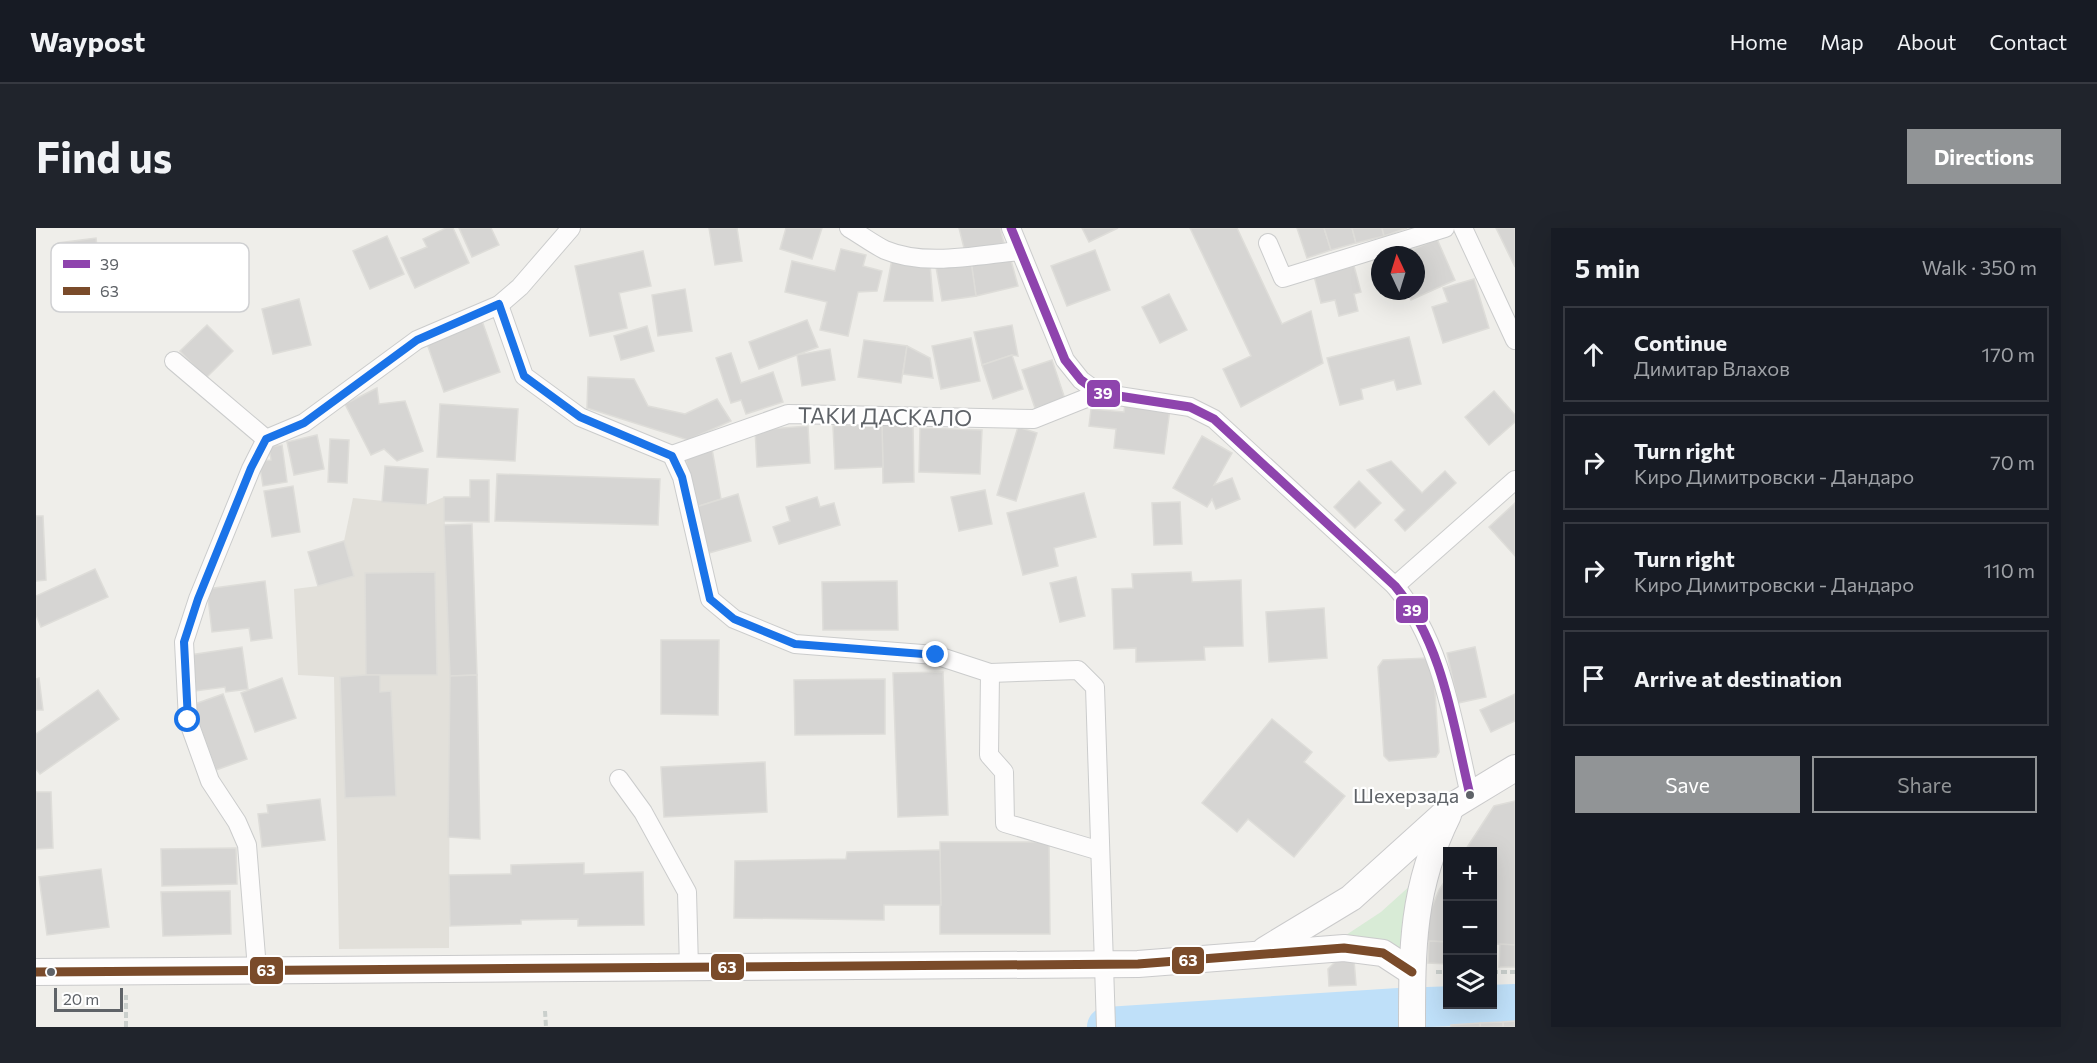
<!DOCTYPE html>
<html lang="en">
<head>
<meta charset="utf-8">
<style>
  body { margin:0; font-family:Commissioner,sans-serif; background:#20242c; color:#f1f3f6 }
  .controls { position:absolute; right:18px; bottom:18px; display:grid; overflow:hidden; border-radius:0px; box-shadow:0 6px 24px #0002 }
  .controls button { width:54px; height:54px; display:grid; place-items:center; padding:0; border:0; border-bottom:2px solid #363941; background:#171b24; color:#f1f3f6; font:30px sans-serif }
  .compass { position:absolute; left:1335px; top:18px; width:54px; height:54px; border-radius:50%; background:#171b24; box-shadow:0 6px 24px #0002; rotate:356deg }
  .scale { position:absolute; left:18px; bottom:15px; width:69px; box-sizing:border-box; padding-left:6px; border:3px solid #5f6368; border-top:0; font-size:16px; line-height:21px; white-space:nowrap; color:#5f6368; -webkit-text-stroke:4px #fff; paint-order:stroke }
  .stop { position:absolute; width:18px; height:18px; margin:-14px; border:4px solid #1a73e8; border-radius:50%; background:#fff }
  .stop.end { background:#1a73e8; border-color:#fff; box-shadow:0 2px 6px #0008 }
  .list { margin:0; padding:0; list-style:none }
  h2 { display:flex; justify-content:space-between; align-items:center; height:78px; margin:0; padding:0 24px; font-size:26px }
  h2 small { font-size:20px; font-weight:400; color:#9ea1a6 }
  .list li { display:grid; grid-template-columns:39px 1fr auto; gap:18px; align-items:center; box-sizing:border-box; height:96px; margin:0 12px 12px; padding:0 12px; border:2px solid #363941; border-radius:0px }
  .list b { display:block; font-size:22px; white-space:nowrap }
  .list p { margin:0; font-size:20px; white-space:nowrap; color:#9ea1a6 }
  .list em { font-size:20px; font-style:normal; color:#9ea1a6 }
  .actions { display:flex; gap:12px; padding:18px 24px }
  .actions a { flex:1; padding:14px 0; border:2px solid #919496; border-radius:0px; text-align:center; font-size:21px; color:#919496 }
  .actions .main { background:#919496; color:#fff }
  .icon { flex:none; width:33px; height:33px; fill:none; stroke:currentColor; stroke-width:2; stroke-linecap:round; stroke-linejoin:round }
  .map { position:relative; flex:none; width:1479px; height:799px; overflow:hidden; border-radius:0px }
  header { display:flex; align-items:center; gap:36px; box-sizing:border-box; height:84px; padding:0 30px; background:#171b24; border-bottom:2px solid #363941 }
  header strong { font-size:28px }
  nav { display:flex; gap:33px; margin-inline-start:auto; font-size:21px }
  .intro { display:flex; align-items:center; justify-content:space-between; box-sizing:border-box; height:144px; padding:0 36px }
  h1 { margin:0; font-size:42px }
  .button { padding:15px 27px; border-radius:0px; background:#919496; color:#fff; font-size:21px; font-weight:700 }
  main { display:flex; gap:36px; padding:0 36px }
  aside { flex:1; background:#171b24; border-radius:0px; box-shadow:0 6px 24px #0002 }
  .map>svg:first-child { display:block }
  .education { fill:#e2e0da }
  .green { fill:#d8ebd6 }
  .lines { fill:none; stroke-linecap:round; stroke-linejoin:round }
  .river { stroke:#bfe0f9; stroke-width:40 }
  .building { fill:#d6d5d3; stroke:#deddd9; stroke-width:1.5 }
  .street-casing { stroke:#cbcccc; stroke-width:20 }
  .secondary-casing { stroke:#cacacb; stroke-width:28 }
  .path { stroke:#cacfcc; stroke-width:4; stroke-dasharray:6 3; stroke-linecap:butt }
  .street { stroke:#fdfcfc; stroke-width:18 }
  .secondary { stroke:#fdfcfc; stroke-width:26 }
  .bus-1-casing { stroke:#fff; stroke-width:14 }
  .bus-2-casing { stroke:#fff; stroke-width:14 }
  .bus-1 { stroke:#8e44ad; stroke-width:9 }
  .bus-2 { stroke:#7a4b2a; stroke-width:9 }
  .route { stroke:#1a73e8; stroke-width:8 }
  .bus-dot { fill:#5f6368; stroke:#fff; stroke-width:2 }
  .labels { text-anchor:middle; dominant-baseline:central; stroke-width:4.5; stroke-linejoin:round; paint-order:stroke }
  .bus-label { font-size:20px; fill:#5f6368; stroke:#fff; text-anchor:end }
  .street-label { font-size:22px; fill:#5f6368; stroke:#fff }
  .key { fill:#fff; stroke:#cfd0d2; stroke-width:1.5 }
  .key-label { font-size:16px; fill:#5f6368 }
  .line-badge { stroke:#fff; stroke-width:2 }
  .badge-label { font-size:16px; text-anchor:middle; font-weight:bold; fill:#fff }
</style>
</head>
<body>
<header>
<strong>Waypost</strong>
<nav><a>Home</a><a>Map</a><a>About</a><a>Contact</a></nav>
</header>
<div class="intro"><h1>Find us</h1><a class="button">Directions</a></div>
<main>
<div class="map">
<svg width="1479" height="799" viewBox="0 0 1479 799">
  <rect width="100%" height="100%" fill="#efeeea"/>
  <!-- education -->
  <path class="education" d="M408,269l6,179 -1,272 -110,1 -5,-272 -36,-2 -4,-86 24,-3 36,-11 -10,-34 9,-43 72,7z"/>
  <!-- green -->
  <path class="green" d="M1376,656l-11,64 -58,-11 38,-25z"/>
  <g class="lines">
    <!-- river -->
    <path class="river" d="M1071,799l292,-19 116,-4"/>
  </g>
  <!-- building -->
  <g class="building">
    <path d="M410,0h7l16,35 -54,25 -14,-30 26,-11 -4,-8z"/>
    <path d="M423,0h32l8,17 -27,12z"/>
    <path d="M673,0h28l5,33 -27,4z"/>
    <path d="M750,0h36l-10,31 -32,-10z"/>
    <path d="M923,0h41l4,15 -39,9z"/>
    <path d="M1046,0h36l-29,14z"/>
    <path d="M1154,0h47l45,96 29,-13 12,52 -82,44 -18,-38 28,-13z"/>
    <path d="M1261,0h27l7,22 -24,8z"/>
    <path d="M1288,0h28l4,15 -25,7z"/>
    <path d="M1316,0h30l2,8 -28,7z"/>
    <path d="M1346,0h25l-23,8z"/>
    <path d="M1460,0h19v39z"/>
    <path d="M351,8l17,38 -34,15 -17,-38z"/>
    <path d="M60,10l5,43 -38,4 -5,-42z"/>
    <path d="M1401,11l18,41 -44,20 -4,-9h9v-36h-16z"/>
    <path d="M805,21l25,6 -3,11 19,5 -5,20 -19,1 -10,44 -28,-6 7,-28 -42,-10 7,-31 43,10z"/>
    <path d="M1059,22l15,40 -43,16 -16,-40z"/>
    <path d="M607,23l8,35 -32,7 8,35 -37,8 -15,-70z"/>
    <path d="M973,25l9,33 -42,10 -5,-35z"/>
    <path d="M856,31l38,5 3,37h-49z"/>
    <path d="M935,33l5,35 -34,5 -6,-34z"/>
    <path d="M1318,38l7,26 -7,2 4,17 -19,5 -4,-16 -14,3 -7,-27z"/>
    <path d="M1438,51l15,49 -46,15 -11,-36 16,-5 -5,-14z"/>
    <path d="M649,61l7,42 -34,5 -6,-41z"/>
    <path d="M1133,66l18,36 -27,13 -18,-36z"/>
    <path d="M263,71l12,46 -38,9 -11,-45z"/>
    <path d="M445,90l19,54 -56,20 -19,-54z"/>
    <path d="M771,92l11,27 -59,22 -10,-27z"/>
    <path d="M171,97l26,26 -27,27 -26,-27z"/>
    <path d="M976,97l6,31 -6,-1 -30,10 -8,-33z"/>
    <path d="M611,98l7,25 -33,9 -7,-24z"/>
    <path d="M1373,109l12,47 -24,6 -3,-10 -33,9 2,10 -23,6 -13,-47z"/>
    <path d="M935,110l9,43 -39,8 -9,-43z"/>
    <path d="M828,112l43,6 -6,37 -43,-6z"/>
    <path d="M871,118l23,12 3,20 -30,-4z"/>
    <path d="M794,121l5,31 -33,6 -5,-31z"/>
    <path d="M695,125l10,30 32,-11 10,30 -37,12 -5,-14 -10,3 -15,-45z"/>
    <path d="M976,127l11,34 -30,10 -11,-34z"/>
    <path d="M1016,132l13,39 -30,9 -13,-38z"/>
    <path d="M552,149l46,2 14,27 37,8 32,-15 14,22 -43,19 -101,-32z"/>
    <path d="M341,160l2,16 26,-3 18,50 -26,10 -13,-12 -13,6 -26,-51z"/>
    <path d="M1458,163l21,24v7l-26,23 -24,-28z"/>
    <path d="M404,176l78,5 -3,52 -78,-4z"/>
    <path d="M1089,176l45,5 -6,45 -50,-6 2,-19 -27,-3 2,-17 33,3z"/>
    <path d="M877,195l1,59 -31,1 -1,-59z"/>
    <path d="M846,196l1,43 -48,2 -2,-43z"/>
    <path d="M772,198l2,37 -53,4 -2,-37z"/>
    <path d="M982,199l19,6 -21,68 -19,-6z"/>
    <path d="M884,200l62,2 -2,44 -61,-2z"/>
    <path d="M281,207l7,34 -30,6 -7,-33z"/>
    <path d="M1166,208l30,17 -18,32 18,-7 8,21 -24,10 -4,-10 -5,8 -34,-19z"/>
    <path d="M294,211l19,1 -2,43 -19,-1z"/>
    <path d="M246,217l5,37 -24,4 -4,-25 12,-1 -2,-13z"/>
    <path d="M676,221l9,50 -25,8 -11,-51z"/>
    <path d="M1355,233l31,32 23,-22 11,12 -51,48 -10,-11 10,-10 -38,-40z"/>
    <path d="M349,238l43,3 -2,36 -44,-3z"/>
    <path d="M461,246l163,5 -2,46 -163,-4z"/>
    <path d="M434,252h19v42l-45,-1v-24h26z"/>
    <path d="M1323,253l22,22 -26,25 -21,-21z"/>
    <path d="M257,258l7,46 -28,5 -8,-46z"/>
    <path d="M949,262l7,34 -33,7 -8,-34z"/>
    <path d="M1048,265l12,44 -42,11 4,18 -35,9 -16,-62z"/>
    <path d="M702,266l13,47 -42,12 -13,-46z"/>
    <path d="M781,269l3,10 14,-4 6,22 -61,19 -6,-17 17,-6 -4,-14z"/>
    <path d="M1144,274l2,42 -28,1 -2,-42z"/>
    <path d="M1479,275v53l-26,-29z"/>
    <path d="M0,288h7l3,64 -10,1z"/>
    <path d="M436,296l5,151 -27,1 -6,-151z"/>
    <path d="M308,313l10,35 -36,10 -10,-34z"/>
    <path d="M59,341l13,28 -67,30 -5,-12v-19z"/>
    <path d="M399,344l2,103h-71l-1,-102z"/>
    <path d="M1155,344l1,10 49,-2 2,66 -39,1 1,13 -69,2v-14l-22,1 -2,-60 21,-1 -1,-14z"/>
    <path d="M1040,349l9,39 -25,6 -10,-39z"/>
    <path d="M229,353l7,57 -21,3 -2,-13 -37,4 -5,-43z"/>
    <path d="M861,353l1,49h-75l-1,-48z"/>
    <path d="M1288,380l3,50 -58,4 -3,-50z"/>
    <path d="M625,412h58l-1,75 -57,-1z"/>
    <path d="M206,419l6,42 -22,3 -1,-5 -30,4 -5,-36z"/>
    <path d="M1439,419l11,50 -28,6 -11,-50z"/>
    <path d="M1392,430l5,4 6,90 -3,5 -47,4 -5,-5 -6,-89 5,-7z"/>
    <path d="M907,444l5,143 -50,2 -5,-144z"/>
    <path d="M330,447h14v17l11,-1 5,105 -51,2 -5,-121z"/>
    <path d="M441,447l3,164 -32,-2 2,-161z"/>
    <path d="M3,450l4,32h-7v-31z"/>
    <path d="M246,450l14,40 -41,14 -14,-39z"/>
    <path d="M849,451v55l-90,1 -1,-55z"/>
    <path d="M62,462l21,29 -79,55 -4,-5v-35z"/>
    <path d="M187,466l24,65 -31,11 -24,-65z"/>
    <path d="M1479,466v27l-24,11 -11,-22z"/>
    <path d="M1236,491l40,33 -8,10 41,34 -51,61 -46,-38 -11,13 -35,-29z"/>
    <path d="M729,534l2,50 -103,5 -3,-50z"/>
    <path d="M0,564h15l2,56 -17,1z"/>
    <path d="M284,571l5,41 -63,7 -4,-33 10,-1 -1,-8z"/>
    <path d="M1479,573v144l-23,-1v-92h-28l30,-46z"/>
    <path d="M904,614h109l1,92h-110z"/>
    <path d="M200,620l1,36 -75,2 -1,-37z"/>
    <path d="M904,622l1,55h-57v15l-150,-2 1,-57 111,-2 1,-7z"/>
    <path d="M548,635v11l59,-2 1,53 -66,1v-7l-57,1v4l-71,2 -1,-51 62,-1v-9z"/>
    <path d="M65,641l8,58 -62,8 -8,-58z"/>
    <path d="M1412,648v66l-22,-1 1,-22 12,-29z"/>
    <path d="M194,663l1,43 -68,2 -2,-44z"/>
    <path d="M1393,713l19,1v22l-20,-1z"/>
    <path d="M1464,716l15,1v22h-16z"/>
    <path d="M1318,732l2,25 -27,1 -1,-17 8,-8z"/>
    <path d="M1479,793v6h-12v-5z"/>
    <path d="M1467,794v5h-23v-4z"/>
    <path d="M1444,795v4h-29v-2z"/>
  </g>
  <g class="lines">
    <defs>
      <g id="street">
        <path d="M813,0c12,7 24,16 36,22 40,17 93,5 134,1"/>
        <path d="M975,0l54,132 16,20 18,13 91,14 24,12 181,167c48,57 58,138 75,209"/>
        <path d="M1427,0l52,112"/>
        <path d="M1232,15l15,35 162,-50"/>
        <path d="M463,77l25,71 56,41 92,38 10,22 28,122 24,20 61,25 140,11 55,18 -1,82 15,17 1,51 95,28"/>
        <path d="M138,133l92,78"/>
        <path d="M636,227l116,-41 246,5 65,-26"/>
        <path d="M1359,358l120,-106"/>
        <path d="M954,445l88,-3 17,17 11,340"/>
        <path d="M583,551l24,33 44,80 2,76"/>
        <path d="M221,741l-10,-124 -10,-23 -27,-41 -22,-61 -4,-78 14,-43 53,-130 15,-30 38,-16 113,-83 82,-35 21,-18 51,-59"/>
      </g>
      <g id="secondary">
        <path d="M1229,722l86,-52 103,-93 61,-37"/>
        <path d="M0,744l1102,-8 206,-16 39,5 29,19"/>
        <path d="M1376,799c0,-78 0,-140 36,-212"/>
      </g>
    </defs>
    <!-- street casing -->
    <use href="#street" class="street-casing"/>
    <!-- secondary casing -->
    <use href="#secondary" class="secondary-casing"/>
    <!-- path -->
    <g class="path">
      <path d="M1400,744h12"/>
      <path d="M1456,744h23"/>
      <path d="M509,783l1,16"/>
      <path d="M90,799v-32"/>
    </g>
    <!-- street -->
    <use href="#street" class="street"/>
    <!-- secondary -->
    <use href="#secondary" class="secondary"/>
    <defs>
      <path id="bus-1" d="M975,0l54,132 16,20 18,13 91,14 24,12 181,167c48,57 58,138 75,209"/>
      <path id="bus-2" d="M0,744l1102,-8 206,-16 39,5 29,19"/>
    </defs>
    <!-- bus-1 casing -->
    <use href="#bus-1" class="bus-1-casing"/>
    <!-- bus-2 casing -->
    <use href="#bus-2" class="bus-2-casing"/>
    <!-- bus-1 -->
    <use href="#bus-1" class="bus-1"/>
    <!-- bus-2 -->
    <use href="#bus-2" class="bus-2"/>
  </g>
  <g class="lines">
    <!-- route -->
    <path class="route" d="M152,492l-4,-78 14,-43 53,-131 15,-29 38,-16 113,-83 82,-36 25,72 56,41 92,39 10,21 28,122 24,20 61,25 141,11"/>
  </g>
  <!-- markers -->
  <g class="bus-dot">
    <circle cx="1434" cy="567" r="5"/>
    <circle cx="15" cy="744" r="5"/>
  </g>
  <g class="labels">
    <!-- bus labels -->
    <g class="bus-label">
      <text x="1423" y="567">Шехерзада</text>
    </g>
    <!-- street labels -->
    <g class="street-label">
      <text transform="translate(849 188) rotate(1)">ТАКИ ДАСКАЛО</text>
    </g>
  </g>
  <!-- legend -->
  <rect x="15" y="15" width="198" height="69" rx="9" class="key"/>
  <rect x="27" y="32" width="27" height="8" fill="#8e44ad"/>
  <rect x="27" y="59" width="27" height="8" fill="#7a4b2a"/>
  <g class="key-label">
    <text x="64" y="42">39</text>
    <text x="64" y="69">63</text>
  </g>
  <g class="line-badge">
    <rect x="1050" y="151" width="35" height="29" rx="6" fill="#8e44ad"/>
    <rect x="1359" y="367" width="34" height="29" rx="6" fill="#8e44ad"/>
    <rect x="1135" y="718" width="34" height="29" rx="6" fill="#7a4b2a"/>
    <rect x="674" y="725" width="35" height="28" rx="6" fill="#7a4b2a"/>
    <rect x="213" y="728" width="35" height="29" rx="6" fill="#7a4b2a"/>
  </g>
  <g class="badge-label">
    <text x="1067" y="171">39</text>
    <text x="1376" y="388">39</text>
    <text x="1152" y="738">63</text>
    <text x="691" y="745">63</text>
    <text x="230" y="748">63</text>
  </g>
</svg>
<div class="controls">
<button>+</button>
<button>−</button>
<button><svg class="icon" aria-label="layers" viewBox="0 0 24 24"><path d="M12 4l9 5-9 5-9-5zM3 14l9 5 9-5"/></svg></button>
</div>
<svg class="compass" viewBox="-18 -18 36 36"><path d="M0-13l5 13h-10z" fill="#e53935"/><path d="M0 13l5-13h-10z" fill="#9ea1a6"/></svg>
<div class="scale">20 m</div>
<div class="stop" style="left:152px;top:492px"></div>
<div class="stop end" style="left:900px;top:427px"></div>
</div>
<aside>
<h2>5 min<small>Walk · 350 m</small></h2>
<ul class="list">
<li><svg class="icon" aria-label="ahead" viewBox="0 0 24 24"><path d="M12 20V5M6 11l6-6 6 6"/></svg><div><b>Continue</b><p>Димитар Влахов</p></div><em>170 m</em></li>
<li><svg class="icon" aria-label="right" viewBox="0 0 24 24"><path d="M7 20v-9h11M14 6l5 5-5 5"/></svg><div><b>Turn right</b><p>Киро Димитровски - Дандаро</p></div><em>70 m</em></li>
<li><svg class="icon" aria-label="right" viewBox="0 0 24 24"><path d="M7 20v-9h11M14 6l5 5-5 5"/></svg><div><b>Turn right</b><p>Киро Димитровски - Дандаро</p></div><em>110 m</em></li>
<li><svg class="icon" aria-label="arrive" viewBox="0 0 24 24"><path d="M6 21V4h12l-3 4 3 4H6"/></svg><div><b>Arrive at destination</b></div></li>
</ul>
<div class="actions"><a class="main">Save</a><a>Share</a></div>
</aside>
</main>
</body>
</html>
